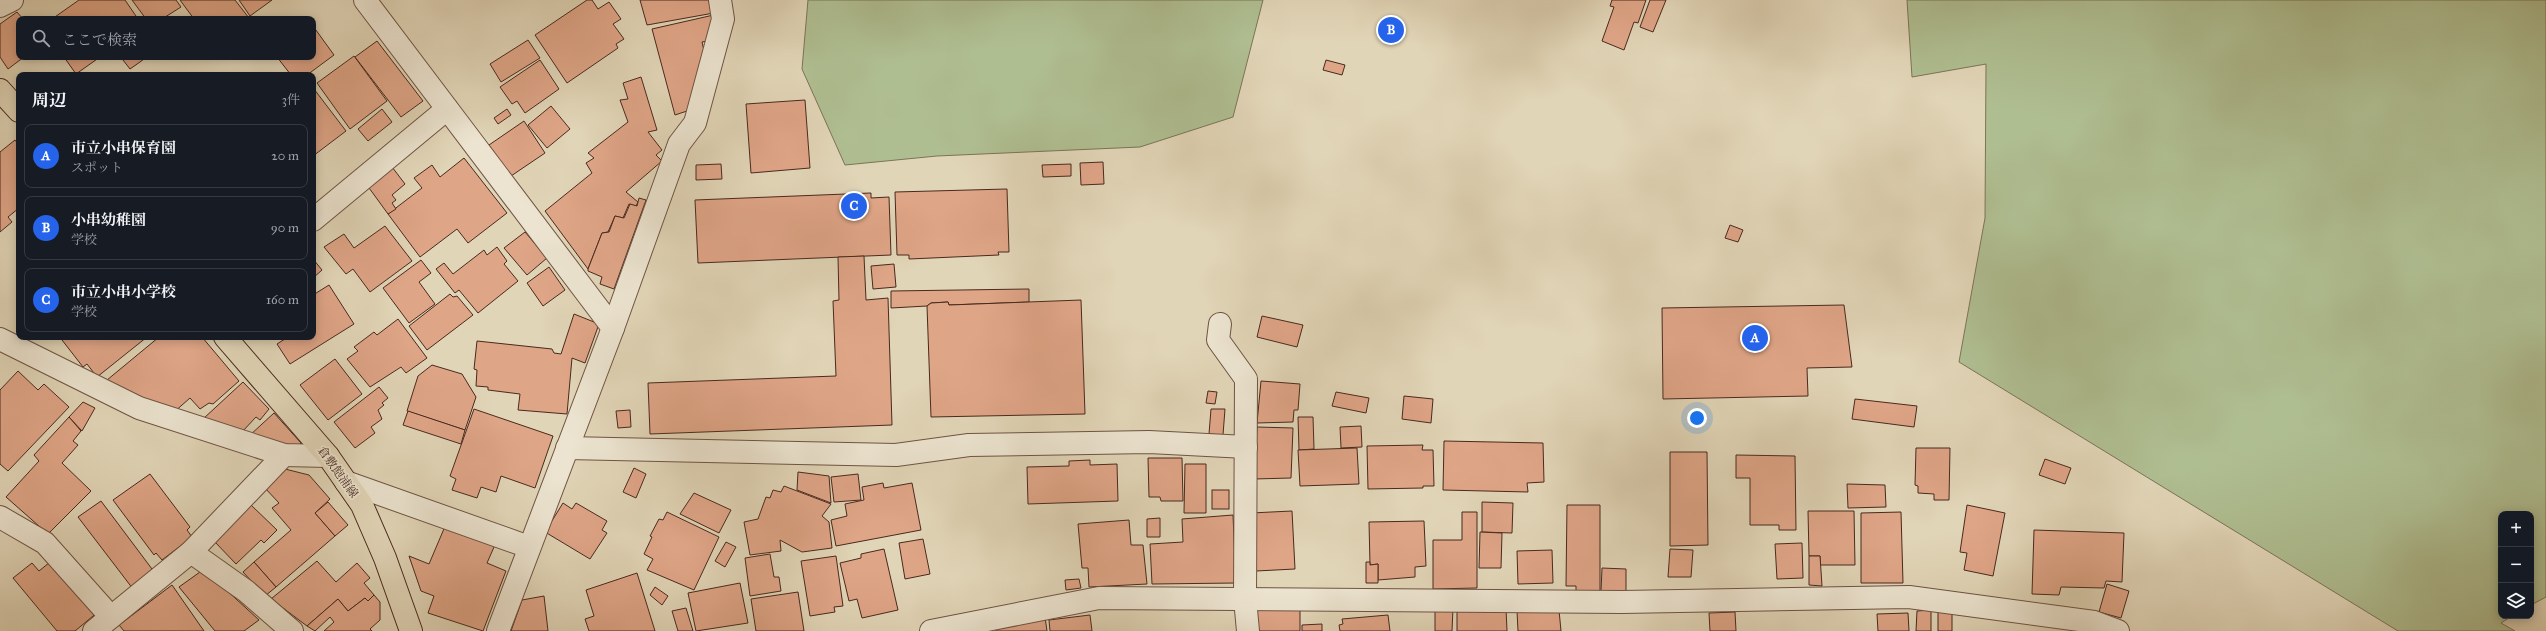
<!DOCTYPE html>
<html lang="ja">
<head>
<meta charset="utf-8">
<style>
  body { margin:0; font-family:"IM FELL Great Primer","Noto Serif JP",serif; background:#20242c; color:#f1f3f6 }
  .controls { position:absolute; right:12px; bottom:12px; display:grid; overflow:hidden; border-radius:8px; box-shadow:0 2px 10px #0003 }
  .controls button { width:36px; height:36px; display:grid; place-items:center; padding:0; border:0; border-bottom:1px solid #363941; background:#171b24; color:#f1f3f6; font:20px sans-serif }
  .you { position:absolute; left:1697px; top:418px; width:14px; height:14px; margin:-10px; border:3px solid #fff; border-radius:50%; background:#1a73e8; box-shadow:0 0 0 6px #1a73e833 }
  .badge { display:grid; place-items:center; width:26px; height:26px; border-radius:50%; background:#2563eb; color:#fff; font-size:13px; font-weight:700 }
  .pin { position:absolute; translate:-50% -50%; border:2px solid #fff; box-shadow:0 1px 4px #0006 }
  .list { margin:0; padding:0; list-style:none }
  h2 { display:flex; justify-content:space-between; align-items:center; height:52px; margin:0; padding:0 16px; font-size:17px }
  h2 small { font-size:13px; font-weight:400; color:#9ea1a6 }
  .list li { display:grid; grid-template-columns:26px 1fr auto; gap:12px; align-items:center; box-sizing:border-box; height:64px; margin:0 8px 8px; padding:0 8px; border:1px solid #363941; border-radius:8px }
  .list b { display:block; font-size:15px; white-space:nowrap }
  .list p { margin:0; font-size:13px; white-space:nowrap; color:#9ea1a6 }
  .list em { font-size:13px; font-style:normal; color:#9ea1a6 }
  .icon { flex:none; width:22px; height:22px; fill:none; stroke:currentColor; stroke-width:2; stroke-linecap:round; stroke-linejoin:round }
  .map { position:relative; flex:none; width:2546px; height:631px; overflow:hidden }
  .search { position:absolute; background:#171b24; box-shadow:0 2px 10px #0003; left:16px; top:16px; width:300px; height:44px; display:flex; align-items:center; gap:10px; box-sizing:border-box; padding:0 14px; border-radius:8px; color:#9ea1a6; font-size:15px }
  .panel { position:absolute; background:#171b24; box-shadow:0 2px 10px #0003; left:16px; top:72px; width:300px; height:268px; border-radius:8px }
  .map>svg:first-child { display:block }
  .green { fill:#afbe91; stroke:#7c7458 }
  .building { fill:#dfa587; stroke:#49291e }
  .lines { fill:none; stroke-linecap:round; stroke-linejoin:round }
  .street-casing { stroke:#6f5444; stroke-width:24 }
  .primary-casing { stroke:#49291e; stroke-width:24 }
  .street { stroke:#ece4d0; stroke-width:22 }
  .primary { stroke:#e1d5b7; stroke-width:22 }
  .labels { text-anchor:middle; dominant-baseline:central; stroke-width:3.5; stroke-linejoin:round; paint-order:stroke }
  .street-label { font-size:12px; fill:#49291e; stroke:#ece4d0 }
</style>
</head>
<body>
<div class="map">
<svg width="2546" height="631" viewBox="0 0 2546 631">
  <rect width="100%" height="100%" fill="#e1d5b7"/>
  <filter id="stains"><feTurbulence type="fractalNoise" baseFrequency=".005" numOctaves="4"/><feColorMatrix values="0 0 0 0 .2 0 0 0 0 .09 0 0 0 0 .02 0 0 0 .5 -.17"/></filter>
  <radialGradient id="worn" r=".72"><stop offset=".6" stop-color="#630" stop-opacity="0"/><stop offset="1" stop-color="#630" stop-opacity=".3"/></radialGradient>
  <!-- green -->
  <g class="green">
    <path d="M808,0h455l-30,117 -93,30 -203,9 -92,9 -43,-96z"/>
    <path d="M1907,0h639v597l-15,8v-91h-30v102h11l-11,7 14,8h-117l-439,-269 26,-144 1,-154 -74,13z"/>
  </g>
  <!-- building -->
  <g class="building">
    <path d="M79,0h46l13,19h-86z"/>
    <path d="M132,0h44l5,7 -19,12h-16z"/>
    <path d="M180,0h55l14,18 -55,1z"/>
    <path d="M239,0h33l-22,16z"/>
    <path d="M587,0h5l6,9 11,-7 12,17 -8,5 11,15 -8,5 2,4 -51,35 -32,-48z"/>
    <path d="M640,0h84l1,11 -78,14z"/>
    <path d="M1612,0h34l-8,23 -4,-1 -10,28 -22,-9 12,-34 -4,-1z"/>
    <path d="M1650,0h16l-13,32 -13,-5z"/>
    <path d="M17,12l6,7h-4v38h5l-16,12 -8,-12v-33z"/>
    <path d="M718,14l5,24 -21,4 9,39 -18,28 -18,6 -23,-86z"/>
    <path d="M313,26l21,29 -27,20h-16l-14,-18h36z"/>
    <path d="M528,40l12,18 -39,24 -11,-18z"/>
    <path d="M377,41l46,60 -22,16 -46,-60z"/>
    <path d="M354,56l33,45 -37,28 -33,-46z"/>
    <path d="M64,57h36l-24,17z"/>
    <path d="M127,57h20l-17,12 -7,-9z"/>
    <path d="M540,60l19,29 -34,24 -8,-12 -5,3 -12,-17z"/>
    <path d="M1326,60l19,5 -3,10 -19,-5z"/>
    <path d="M641,77l16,53 -9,2 14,18 -6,5 6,6 -36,31 12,10 -2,4 -7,-2 -6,14 -8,-2 -7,16 -6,1 -14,36 -43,-58 47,-38 -6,-10 8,-5 -6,-5 40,-31 -8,-22 8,-1 -5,-16z"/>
    <path d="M314,89l32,42 -33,25v-66z"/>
    <path d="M805,100l5,68 -59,5 -5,-69z"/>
    <path d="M551,106l19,23 -23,19 -19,-23z"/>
    <path d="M382,109l10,13 -24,19 -10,-12z"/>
    <path d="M507,109l4,6 -13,9 -4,-6z"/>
    <path d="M524,121l21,32 -34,23 -22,-31z"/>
    <path d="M15,140l4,5v63l-11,9 4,5 -12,10v-80z"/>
    <path d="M464,158l43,55 -39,30 -11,-14 -37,28 -32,-43 34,-26 -8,-10 18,-13 8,12z"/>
    <path d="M1103,162l1,22 -23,1 -1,-22z"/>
    <path d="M389,163l16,21 -13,11 4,5 -4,3 4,6 -8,5 -24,-33z"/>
    <path d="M721,164l1,15 -26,1v-15z"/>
    <path d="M1071,164v12l-28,1 -1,-12z"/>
    <path d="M1007,189l2,63h-11l1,3 -90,4v-4h-12l-2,-63z"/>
    <path d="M871,193v5l18,-1 2,58 -193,8 -3,-63z"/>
    <path d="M639,198l7,2 -32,89 -14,-5 2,-7 -14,-6v-2l14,-36 7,-1 6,-16 9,2 6,-14 7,2z"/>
    <path d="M1730,225l13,5 -5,12 -13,-4z"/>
    <path d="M385,226l27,35 -42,31 -17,-23 -7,5 -22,-27 20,-13 10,14z"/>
    <path d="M525,232l22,26 -20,17 -23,-27z"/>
    <path d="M497,247l10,14 -3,3 14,17 -40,32 -19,-23 -4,3 -19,-24 8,-6 9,11 31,-24 3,5z"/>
    <path d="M864,256l2,44 22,-2 4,127 -242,9 -2,-51 188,-7 -3,-75 6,-1 -1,-43z"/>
    <path d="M313,259l9,11 -9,8z"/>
    <path d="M421,260l10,13 -12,9 16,22 -26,19 -26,-35z"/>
    <path d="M894,264l2,23 -23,2 -2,-23z"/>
    <path d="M549,267l16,23 -22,16 -16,-23z"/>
    <path d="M329,285l25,39 -64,40 -13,-20 11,-7h25v-42z"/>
    <path d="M1029,289v13l-80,3 -1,-3 -17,1 -4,3 -36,2v-17z"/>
    <path d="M450,294l3,3 4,-1 16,19 -46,35 -18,-24z"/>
    <path d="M1081,300l4,114 -154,3 -4,-111 4,-3 17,-1 1,3z"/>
    <path d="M1844,305l8,62 -45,1 1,28 -145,3 -1,-91z"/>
    <path d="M574,314l25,10 -14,39 -13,-5 -5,56 -49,-4 2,-16 -32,-4v-3l-12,-1 1,-16 -3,-1 3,-28 75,8 2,4 7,1z"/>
    <path d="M1262,316l41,9 -6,22 -40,-10z"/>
    <path d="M398,319l29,39 -21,15 -5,-6 -31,20 -23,-28 11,-8 -4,-4 20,-15 3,3z"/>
    <path d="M66,337h81l-50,40 -10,-13 -4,3 -21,-27z"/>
    <path d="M159,337h43l37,44 -26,23 -4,-1 -9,6 -10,-11 -17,15 -72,-28z"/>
    <path d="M335,359l27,35 -34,26 -28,-35z"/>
    <path d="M432,365l30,9 14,23 -11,33 -58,-19 11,-35z"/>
    <path d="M18,371l20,19 6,-6 25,23 -61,64 -8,-7v-74z"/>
    <path d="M1261,381l39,3 -2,26h-4l-1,12 -36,1z"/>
    <path d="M243,382l26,27 -9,11 -4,-3 -14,15 -39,-13z"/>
    <path d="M379,387l9,11 -6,5 2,2 -6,5 4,9 -11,8 4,6 -20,15 -21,-26z"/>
    <path d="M1208,391l9,1 -2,12 -9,-1z"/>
    <path d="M1336,392l33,6 -3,15 -34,-7z"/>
    <path d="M1404,396l29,3 -2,24 -29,-4z"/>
    <path d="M1855,399l62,7 -3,21 -62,-8z"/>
    <path d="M83,402l12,6 -13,23 -13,-14z"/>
    <path d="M474,409l79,27 -18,52 -34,-12 -5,16 -15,-5 -4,11 -25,-8 4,-11 -6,-3z"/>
    <path d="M1211,409h14l-2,26 -14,-1z"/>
    <path d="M630,410l1,17 -13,1 -2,-17z"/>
    <path d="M408,411l57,19 -4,14 -58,-19z"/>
    <path d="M274,413l27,30 -7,7 -45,-14z"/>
    <path d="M69,417l12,14 -8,10 5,4 -16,18 29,28 -43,43 -42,-37 33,-36 -5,-6z"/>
    <path d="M1298,417h15l1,32 -15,1z"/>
    <path d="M1361,426l1,21 -21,1 -1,-21z"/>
    <path d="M1257,427l36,1 -2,50 -37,1z"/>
    <path d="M1444,441l99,2 1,39 -17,1 1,9 -85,-2z"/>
    <path d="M1423,445l-1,5h11l1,36h-11v2l-55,1 -1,-43z"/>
    <path d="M1357,448l2,36 -59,2 -2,-36z"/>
    <path d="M1916,448h34l-1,52h-15v-6l-16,-1v-7l-3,-1z"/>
    <path d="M1670,452h37l1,93 -38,1z"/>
    <path d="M1736,455l59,1 1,74h-17v-5h-29v-47h-14z"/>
    <path d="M1148,458h34l1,43h-22l-1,-4h-11z"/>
    <path d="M2045,459l26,9 -6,16 -26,-9z"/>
    <path d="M1090,460v5l27,-1 1,37 -90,3 -1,-37 42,-1v-5z"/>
    <path d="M1185,464h21v49h-22z"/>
    <path d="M281,468l28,7 21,24 -15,14 20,23 -59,51 -22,-25 37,-32 -19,-22 7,-5 -15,-16z"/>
    <path d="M634,468l12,6 -10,24 -13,-6z"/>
    <path d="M798,472l31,4 2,27 -34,-13z"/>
    <path d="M150,474l40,53 -3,3 5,7 -30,23 -6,-7 -2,2 -41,-55z"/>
    <path d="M858,474l3,26 -27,2 -3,-25z"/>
    <path d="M883,483l1,5 28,-5 9,47 -85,16 -5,-26 16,-4 -2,-12 19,-4 -2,-13z"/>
    <path d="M1847,484l38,1 1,22 -38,1z"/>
    <path d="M784,486l47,18 -9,12 7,6 3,26 -30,4 -22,-12 1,11 -31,4 -6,-33 14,-3 8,-22 4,1 3,-8 8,2z"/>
    <rect x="1212" y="490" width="17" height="19"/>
    <path d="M694,493l37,17 -12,23 -39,-19z"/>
    <path d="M101,501l54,72 -22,16 -55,-72z"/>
    <path d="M328,502l20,23 -13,11 -20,-23z"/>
    <path d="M1482,502l31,1 -1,30 -30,-1z"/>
    <path d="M563,503l9,6 4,-6 31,18 -5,9 5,3 -17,26 -45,-27z"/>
    <path d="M251,505l26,25 -13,13 -3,-3 -25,24 -21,-22z"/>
    <path d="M1567,505h33v87l-24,-1v-5h-10z"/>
    <path d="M1967,505l38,8 -12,63 -29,-6 3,-17 -7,-1z"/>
    <path d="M1292,511l3,58 -39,2 -5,-58z"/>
    <path d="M1808,511h46l1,54h-35v-9h-11z"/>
    <path d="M667,512l52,25 -25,53 -47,-20 6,-11 -9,-5 8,-17 -2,-1 9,-17 4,1z"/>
    <path d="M1462,512h15v76l-44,1v-49h29z"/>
    <path d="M1901,512l2,71h-42v-70z"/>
    <path d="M1233,515l3,68 -84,1 -2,-40 33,-2 -1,-23z"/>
    <path d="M449,517l49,21 -11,25 19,8 -23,60 -55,-18 6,-17 -13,-5 -12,-35 20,8z"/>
    <path d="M1160,518v19h-13v-18z"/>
    <path d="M1129,520l2,25h12l4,39 -58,3 -1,-19h-6l-4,-44z"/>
    <path d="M1424,521l2,45 -11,1v10l-37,3v-16l-8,1 -1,-43z"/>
    <path d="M2034,530l90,3 -2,49 -16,-1 -2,7 -43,-1 -2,8 -27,-1z"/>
    <path d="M1480,532l22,1 -1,35h-22z"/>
    <path d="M923,539l7,35 -25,5 -6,-36z"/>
    <path d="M726,542l10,5 -11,20 -10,-6z"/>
    <path d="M1802,543l1,35 -26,1 -2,-35z"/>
    <path d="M884,549l14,61 -36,8 -5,-19 -8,2 -9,-38 21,-5v-4z"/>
    <path d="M1670,549l23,1 -2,27h-23z"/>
    <path d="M1552,550l1,33 -35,1 -1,-33z"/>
    <path d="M770,554l4,23h5l2,14 -31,5 -5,-38z"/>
    <path d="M836,556l7,50 -9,1 1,5 -25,4 -9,-55z"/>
    <path d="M1809,556h11l2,30 -13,-1z"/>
    <path d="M55,558l44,53 -24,20h-18l-44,-53 19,-15 7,8z"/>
    <path d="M317,561l19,21 21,-19 13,15 -6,5 10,12 -6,6 -3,-3 -17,13 -10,-12 -31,27 -36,-27z"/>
    <path d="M254,562l22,25 -11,9 -22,-24z"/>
    <path d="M1366,562h4v3l8,-1v19h-12z"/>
    <path d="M1602,568l24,1v23l-25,-1z"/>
    <path d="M200,572l23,15 36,33 -15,11h-29l-36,-44z"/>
    <path d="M637,573l18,58h-66l-4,-12 9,-3 -8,-26z"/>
    <path d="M1079,579l2,9 -15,2 -1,-10z"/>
    <path d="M740,583l8,40 -52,8 -8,-38z"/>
    <path d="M2107,584l22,7 -8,27 -22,-6z"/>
    <path d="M172,585l32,46h-80l-5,-6z"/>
    <path d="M655,587l13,9 -6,9 -12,-10z"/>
    <path d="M798,592l6,39h-48l-5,-32z"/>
    <path d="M374,595l6,7v18l-10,9 2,2h-48l10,-9 -4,-5 -15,14 -8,-5 31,-27 10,12 17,-13 3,3z"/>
    <path d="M544,596l4,35h-37l11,-31z"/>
    <path d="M686,608l7,23h-15l-6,-20z"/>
    <path d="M1300,608v23h-43v-22z"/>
    <path d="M1435,608h18l-1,23h-17z"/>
    <path d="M1506,608l1,23h-50v-21z"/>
    <path d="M1559,610l2,21h-43l-1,-20z"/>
    <path d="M1931,610v21h-15l1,-20z"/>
    <rect x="1938" y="611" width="14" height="20"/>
    <path d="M1735,612l1,19h-26l-1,-18z"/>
    <path d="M1908,613l1,18h-31l-1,-17z"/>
    <path d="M1090,615l2,16h-42l-1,-11z"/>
    <path d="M1388,615l2,16h-50l-1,-6 4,-1 -1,-5z"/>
    <path d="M1045,617l2,14h-51l-1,-7z"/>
    <path d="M1322,624v7h-20v-6z"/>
  </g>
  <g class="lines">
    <defs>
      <g id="street">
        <path d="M365,0l248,328"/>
        <path d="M0,6l12,-6"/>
        <path d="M313,220l134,-111"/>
        <path d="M1220,324l-2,16 28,39 -1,220 3,32"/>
        <path d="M0,339l139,69 145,47 44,1"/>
        <path d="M567,448l329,7 73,-10 180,-3 97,5"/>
        <path d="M346,482l183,65"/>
        <path d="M0,517l45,26 66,74"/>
        <path d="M191,552l55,39 46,40"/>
        <path d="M94,631l97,-79 93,-97"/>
        <path d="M498,631l115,-303 66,-184 16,-21 28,-104 -3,-19"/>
        <path d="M931,631l168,-33 523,4 287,-5 185,25 24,9"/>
      </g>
      <g id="primary">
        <path d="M0,90l19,21"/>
        <path d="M225,337l103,119 34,49 23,53 26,73"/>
      </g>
    </defs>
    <!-- street casing -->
    <use href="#street" class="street-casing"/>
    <!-- primary casing -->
    <use href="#primary" class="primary-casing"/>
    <!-- street -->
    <use href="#street" class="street"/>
    <!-- primary -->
    <use href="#primary" class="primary"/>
  </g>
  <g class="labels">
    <!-- street labels -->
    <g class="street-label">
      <text transform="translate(338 472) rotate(54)">倉敷飽浦線</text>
    </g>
  </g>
  <rect width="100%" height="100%" filter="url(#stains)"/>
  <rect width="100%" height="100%" fill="url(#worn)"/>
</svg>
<div class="controls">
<button>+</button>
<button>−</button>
<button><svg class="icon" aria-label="layers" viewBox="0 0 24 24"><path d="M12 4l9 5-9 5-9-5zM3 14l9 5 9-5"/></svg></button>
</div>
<div class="you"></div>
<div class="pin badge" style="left:1755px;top:338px">A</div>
<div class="pin badge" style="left:1391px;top:30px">B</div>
<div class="pin badge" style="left:854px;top:206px">C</div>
<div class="search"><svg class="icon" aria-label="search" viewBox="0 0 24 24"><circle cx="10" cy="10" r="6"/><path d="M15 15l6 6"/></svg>ここで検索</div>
<section class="panel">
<h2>周辺<small>3件</small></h2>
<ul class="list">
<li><span class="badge">A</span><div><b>市立小串保育園</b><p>スポット</p></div><em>20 m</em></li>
<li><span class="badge">B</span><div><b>小串幼稚園</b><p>学校</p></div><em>90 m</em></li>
<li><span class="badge">C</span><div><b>市立小串小学校</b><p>学校</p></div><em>160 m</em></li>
</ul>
</section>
</div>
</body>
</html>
